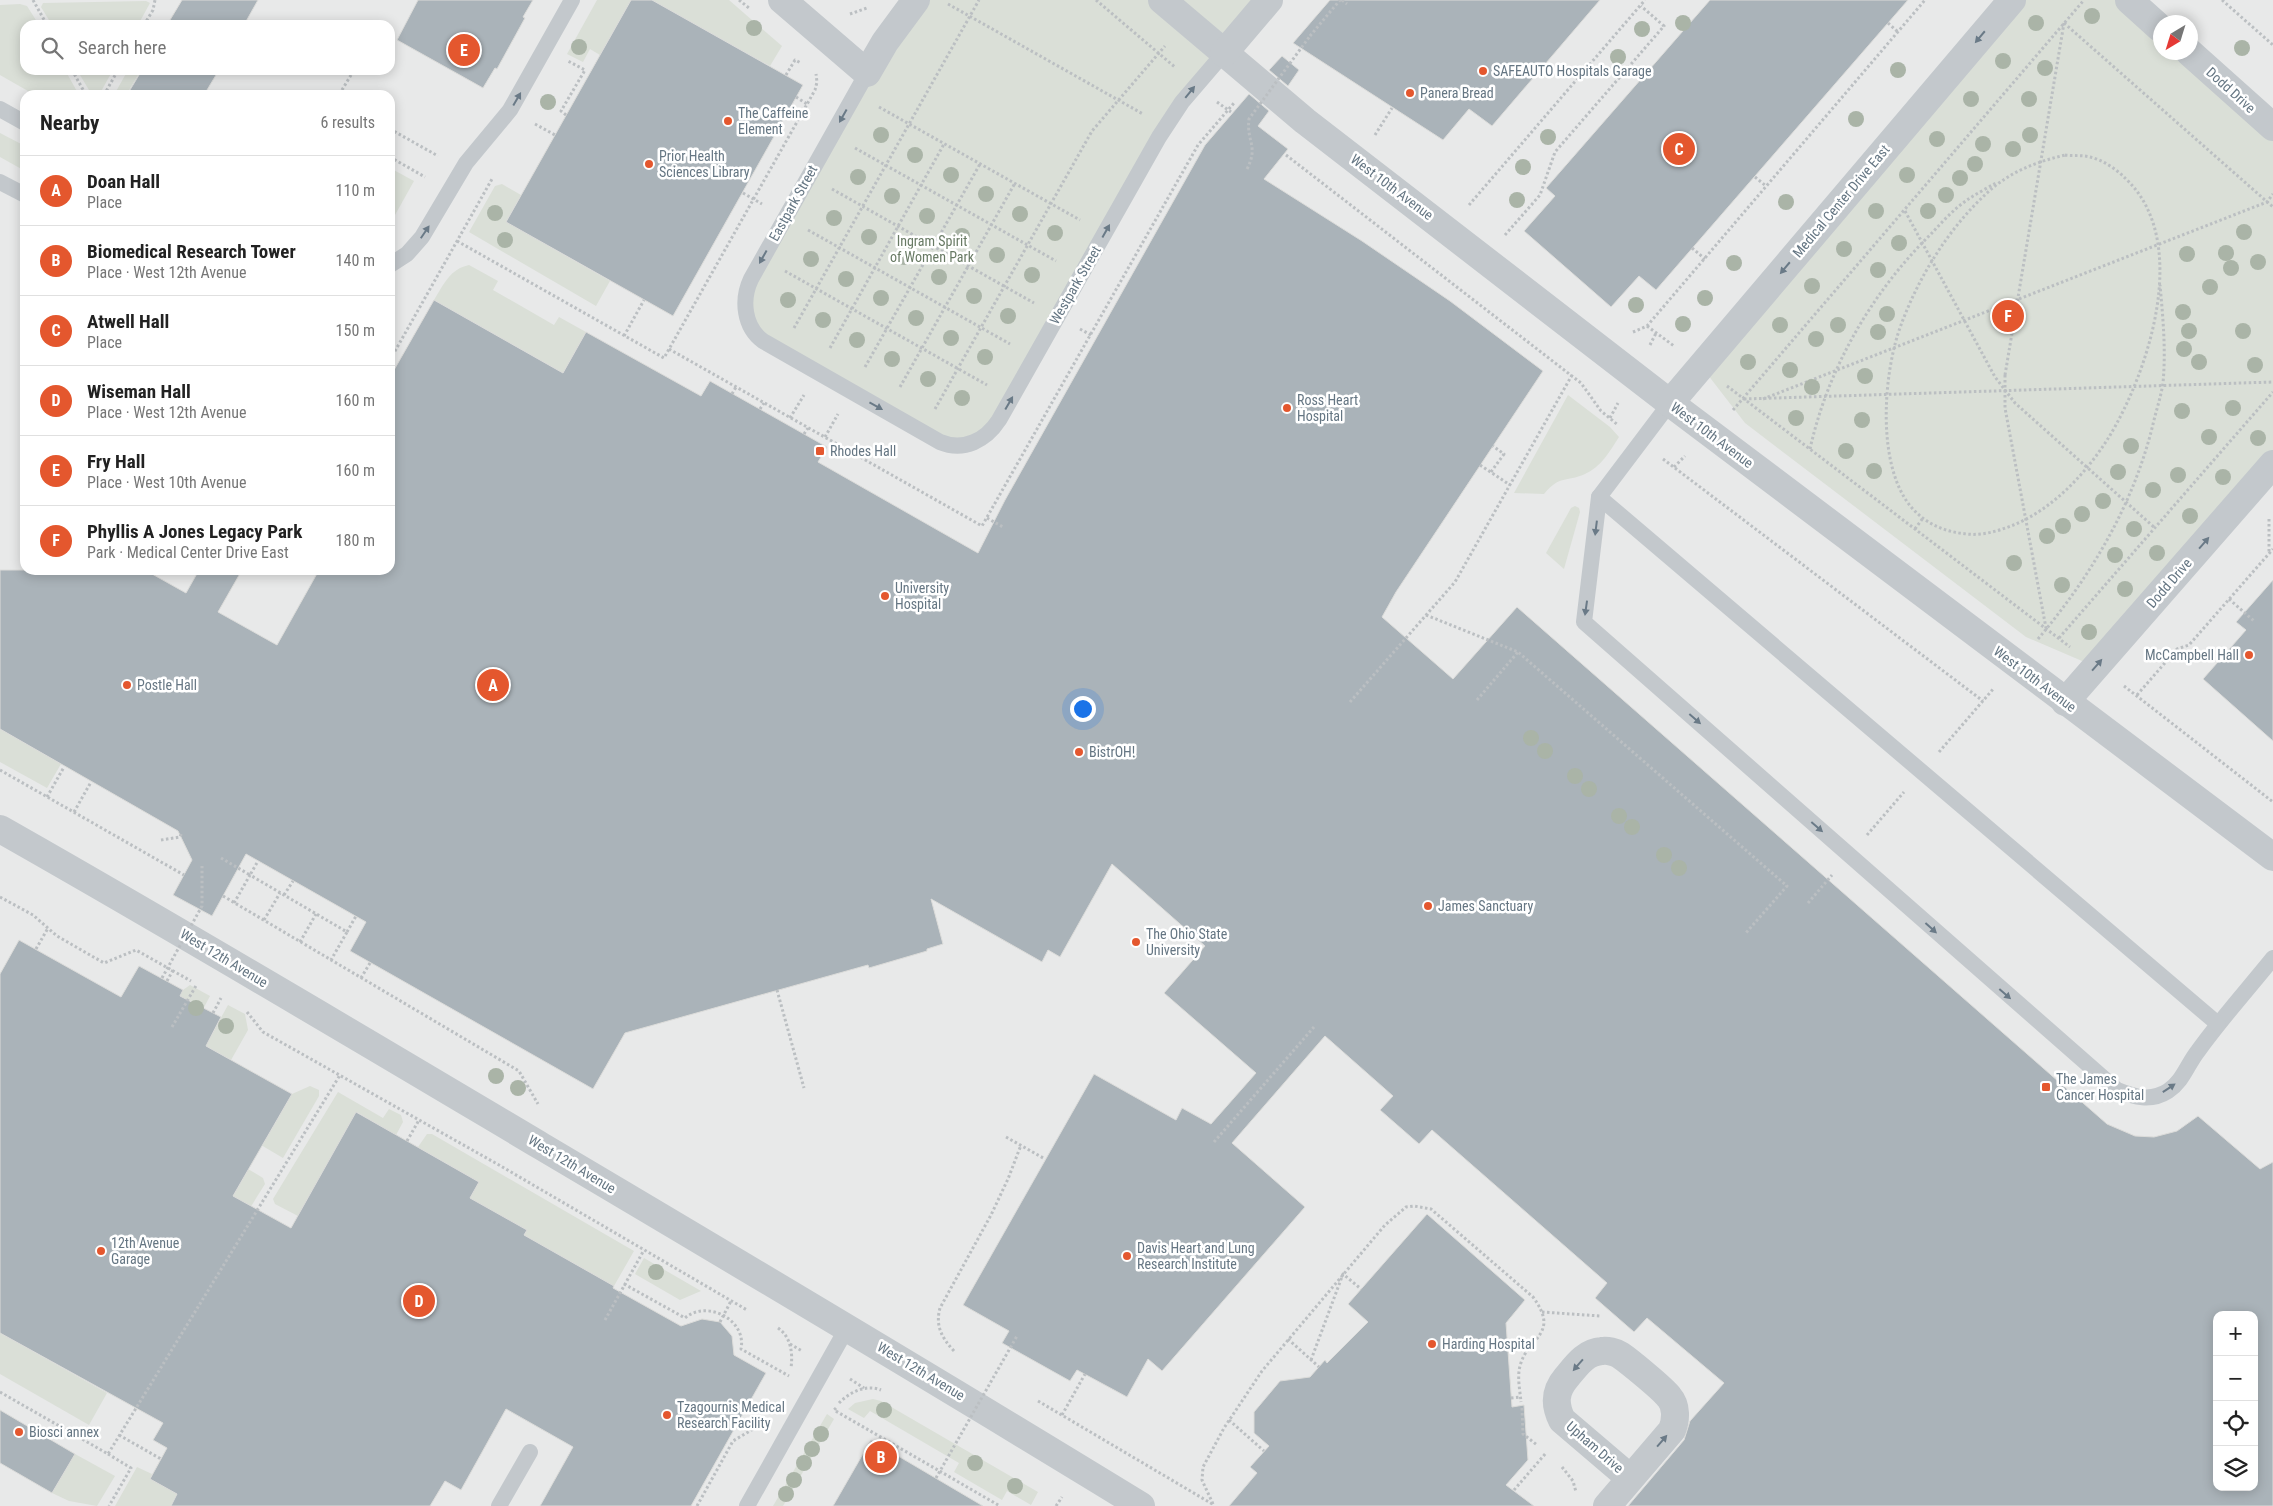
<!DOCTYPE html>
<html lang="en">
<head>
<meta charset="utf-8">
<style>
  body { margin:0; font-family:"Roboto Condensed",sans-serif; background:#f6f6f6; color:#222 }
  .controls { position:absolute; right:15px; bottom:15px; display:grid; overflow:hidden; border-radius:10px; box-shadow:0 2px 12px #0003 }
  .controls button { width:45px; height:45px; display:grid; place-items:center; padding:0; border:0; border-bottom:1px solid #e0e0e0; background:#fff; color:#222; font:25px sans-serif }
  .compass { position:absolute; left:2153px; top:15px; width:45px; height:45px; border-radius:50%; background:#fff; box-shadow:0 2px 12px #0003; rotate:218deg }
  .you { position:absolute; left:1082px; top:708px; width:18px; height:18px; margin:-12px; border:4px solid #fff; border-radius:50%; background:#1a73e8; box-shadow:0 0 0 8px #1a73e833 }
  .badge { display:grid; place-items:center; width:32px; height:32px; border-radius:50%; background:#e4572e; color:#fff; font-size:16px; font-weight:700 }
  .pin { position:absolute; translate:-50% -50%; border:2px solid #fff; box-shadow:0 1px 5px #0006 }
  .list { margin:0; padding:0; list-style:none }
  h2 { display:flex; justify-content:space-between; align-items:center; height:65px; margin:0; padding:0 20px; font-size:21px }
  h2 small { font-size:16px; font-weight:400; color:#767676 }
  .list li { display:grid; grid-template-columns:32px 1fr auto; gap:15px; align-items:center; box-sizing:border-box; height:70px; padding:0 20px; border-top:1px solid #e0e0e0 }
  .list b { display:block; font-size:19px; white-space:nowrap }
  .list p { margin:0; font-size:16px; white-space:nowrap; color:#767676 }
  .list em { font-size:16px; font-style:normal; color:#767676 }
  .icon { flex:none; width:28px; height:28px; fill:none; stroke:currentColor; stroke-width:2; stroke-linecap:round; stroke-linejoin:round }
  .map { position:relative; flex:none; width:2273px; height:1506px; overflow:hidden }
  .search { position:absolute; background:#fff; box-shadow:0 2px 12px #0003; left:20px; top:20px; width:375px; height:55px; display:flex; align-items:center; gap:12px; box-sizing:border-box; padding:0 18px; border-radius:15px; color:#767676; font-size:19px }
  .panel { position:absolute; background:#fff; box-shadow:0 2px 12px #0003; left:20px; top:90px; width:375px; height:485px; border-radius:15px }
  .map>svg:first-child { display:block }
  .built { fill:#e8e9e9; fill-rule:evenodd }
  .green { fill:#dadfd7 }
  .building { fill:#aab3b9; stroke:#dcdcda; fill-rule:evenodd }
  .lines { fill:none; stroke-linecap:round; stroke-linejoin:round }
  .path { stroke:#bbbfc2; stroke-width:3; stroke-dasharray:2.5 2.5; stroke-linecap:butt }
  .service { stroke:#c3c8cc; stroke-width:16 }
  .minor { stroke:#c3c8cc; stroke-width:28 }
  .path-bridge { stroke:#bbbfc2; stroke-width:3; stroke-dasharray:2.5 2.5; stroke-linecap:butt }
  .tree { fill:#aab4a7 }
  .oneway { fill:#6a7a87 }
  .poi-dot { fill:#e4572e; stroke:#fff; stroke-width:2 }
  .labels { text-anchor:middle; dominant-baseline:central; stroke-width:5; stroke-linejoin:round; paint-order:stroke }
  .poi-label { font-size:14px; fill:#657683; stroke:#fff; text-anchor:start }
  .street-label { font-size:14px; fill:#657683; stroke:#fff }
  .park-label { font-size:14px; fill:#687a64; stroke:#fff }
</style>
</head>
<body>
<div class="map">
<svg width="2273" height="1506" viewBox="0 0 2273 1506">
  <rect width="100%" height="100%" fill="#fafaf8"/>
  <!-- built -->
  <path class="built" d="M0,0h2273v1506h-2273zM2160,22h30v30h-30zM25,25h365v45h-365zM25,95h365v475h-365zM2217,1315h37v172h-37z"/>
  <!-- green -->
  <g class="green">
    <path d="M597,0h34l-31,55 -10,-6 -7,13 -16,-8z"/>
    <path d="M652,0h77l53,46 -12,20z"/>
    <path d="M916,0h353l-73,85 -197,335 -40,26 -196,-105 -18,-38z"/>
    <path d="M2012,0h117l31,28v24l29,1 84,74v337l-177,203 -70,-30 -281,-214 -44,-57z"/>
    <path d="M146,1l4,2 -12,22h-86l-11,-18 2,-4z"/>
    <path d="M20,4l7,2 12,19h-14v45h40l14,25h-44l-35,-20v-70z"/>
    <path d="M77,70h36l-14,25h-7z"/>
    <path d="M128,70h13l-12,20 8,5h-23z"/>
    <path d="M0,133l25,13v25l-25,-14z"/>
    <path d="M390,168l24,13 -24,43z"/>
    <path d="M502,184l19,11 -15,27 104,59 -14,25 -127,-74 26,-46z"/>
    <path d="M469,265l29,16 -5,9 61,35 5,-8 27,15 -23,41 -129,-73c10,-16 16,-31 35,-35z"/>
    <path d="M1568,395l42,32 9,10c-9,14 -18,30 -34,37 -20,9 -24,0 -41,20l-30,-1z"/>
    <path d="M1575,506l4,2 1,4 -16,57 -18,-16 25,-45z"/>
    <path d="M0,729l61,35 -14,24 -47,-26z"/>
    <path d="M190,985l20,11 -10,19 17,10 11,-20 17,9 3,16 -17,30 -66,-37 18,-33z"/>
    <path d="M310,1086l9,4v6l-36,62 -22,-13 31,-51z"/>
    <path d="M338,1092l45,26 6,-9 12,6 2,7 -7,13 -39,-23 -59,104 -23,-12 -2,-5z"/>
    <path d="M427,1134h5l202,117 -20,35 -90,-51 3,-5 -18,-10 -42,-17 12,-21 -61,-35z"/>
    <path d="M248,1169l15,9 2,6 -112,179 -10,-6z"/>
    <path d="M644,1258l57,33 -21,9 -45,-26z"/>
    <path d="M0,1333l107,60 -18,32 -89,-51z"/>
    <path d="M873,1399l8,2 157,91 -7,13 -24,-14 -5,9 -48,-28 5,-9 -89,-52 -6,7 -16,-9 7,-6z"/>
    <path d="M827,1414l7,5 -51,87h-10z"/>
    <path d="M75,1454l40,22 -18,30 -28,-5 -17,-8z"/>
    <path d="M137,1467l15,7 -2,5 27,15 11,12h-73z"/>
  </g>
  <!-- building -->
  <g class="building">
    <path d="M182,0h76l-14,25h-77z"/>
    <path d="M418,0h115l-10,17 2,1 -28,51 -2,-1 -12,20 -86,-48z"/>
    <path d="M631,0h21l151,85 -130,231 -167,-94z"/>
    <path d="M1330,0h270l-108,126 -23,-17 -26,31 -150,-97z"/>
    <path d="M1710,0h198l-252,290 -17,-14 -28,31 -87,-76 31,-35 -9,-8z"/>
    <path d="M1282,56l17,14 -11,16 -19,-16z"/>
    <path d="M142,70h77l-15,25h-77z"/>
    <path d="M1249,94l20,17 -11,15 30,23 -24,30 98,62 88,60 93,70 -147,221 -14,25 71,62 64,-72 590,517 28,12 19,1 23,-6 21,-15 62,53 13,-7v344h-645l56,-66 6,-19 34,-38 -77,-65 -13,14 -39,-34 12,-15 -175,-153 -13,14 -39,-34 13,-14 -68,-60 -93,107 73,64 -143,164 -14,-12 -21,38 -50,-27 -7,11 -68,-38 7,-12 -46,-26 131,-231 82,46 6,-12 29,16 45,-51 -92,-80 41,-47 -93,-82 -52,93 -12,-7 -6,12 -111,-63 12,45 -16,5v2l-58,17 -1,-3 -243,68 -32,56 -243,-138 16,-29 -120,-68 -34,62 -39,-21 19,-35 -14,-29 -178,-102v-159h145l41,23 13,-23h43l-24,42 59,33 42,-75h71v-193l44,-77 129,73 23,-41 115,64 9,-15 117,66 -9,15 160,91 27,-53 200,-355zM2217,1315h37v172h-37z"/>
    <path d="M2273,580v161l-70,-62 43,-49 -10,-8z"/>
    <path d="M19,940l102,57 18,-31 44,24 -3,6 41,21 -15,29 86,48 -59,102 58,32 65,-116 123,70 -9,16 57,32 -3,5 90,51 -1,2 68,38 21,-7 18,3 12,14 2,19 32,18 -75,133h-151l33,-59 -67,-38 -45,81 -16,-9 -15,25h-259l6,-12 -27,-15 17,-31 -14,-8 10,-17 -163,-90v-359z"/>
    <path d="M1427,1214l98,86 -19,23 6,84 12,-2 4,55 -22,25 28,21h-305l28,-33 -7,-6 19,-21 -15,-13v-21l26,-31 30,-4 15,-17 2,3 41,-41 -20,-18z"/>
    <path d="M0,1410l75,44 -23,39 -52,-30z"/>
    <path d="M871,1440l112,66h-150z"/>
  </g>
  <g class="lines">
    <!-- path -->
    <g class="path">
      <path d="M33,0l14,25"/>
      <path d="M739,0l10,8"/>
      <path d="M1096,0l80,68"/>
      <path d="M1342,0l5,4"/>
      <path d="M2222,0l51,45"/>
      <path d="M948,4l195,110"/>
      <path d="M850,14l17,-6"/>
      <path d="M1888,23l10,9"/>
      <path d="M2064,23l209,184"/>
      <path d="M144,25l9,-15 2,-10"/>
      <path d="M1310,36l30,-36"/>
      <path d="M72,70l14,25"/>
      <path d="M786,75l9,-15 6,3"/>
      <path d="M342,90l12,-20"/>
      <path d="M104,95l14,-25"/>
      <path d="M796,97l11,7"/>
      <path d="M1217,102l14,10"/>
      <path d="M879,107l201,113"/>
      <path d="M566,115l-5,-4 24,-41 -17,-9"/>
      <path d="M535,124l20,11"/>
      <path d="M390,129l48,27"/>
      <path d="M1375,135l17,-27"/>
      <path d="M855,148l201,113"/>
      <path d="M1286,155l295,228 20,28 17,14"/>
      <path d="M2065,155c8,1 17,0 25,2 13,3 26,12 35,21 67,62 24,193 -16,259 -22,35 -54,70 -93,87 -15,6 -32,12 -49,10 -21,-2 -40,-9 -55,-26 -36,-41 -29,-135 -11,-183 18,-49 48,-97 86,-132 22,-21 49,-31 78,-38z"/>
      <path d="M390,157l35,20"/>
      <path d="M1755,177l11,9"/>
      <path d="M832,189l202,114"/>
      <path d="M743,193l19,11"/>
      <path d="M1469,205l176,-205"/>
      <path d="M1905,211l90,166 20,26 140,125"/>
      <path d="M808,230l202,114"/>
      <path d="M1505,235l35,-40 15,-43 109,-126 -23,-20"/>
      <path d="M457,241l207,117 151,-268 2,-8 -1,-8"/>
      <path d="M1692,248l13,11"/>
      <path d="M785,271l202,114"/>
      <path d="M1647,326l27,20"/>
      <path d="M794,328l185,-328"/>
      <path d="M1080,329l11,6"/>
      <path d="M1633,332l14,-6 278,-326"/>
      <path d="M624,336l20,-36"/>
      <path d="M1650,345l6,-12"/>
      <path d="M830,348l114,-204"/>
      <path d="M669,349l313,177 216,-381 36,-42"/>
      <path d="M390,360l102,-181 -1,-1"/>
      <path d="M865,367l115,-203"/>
      <path d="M2005,375l59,-352"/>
      <path d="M2005,375v33l41,220"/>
      <path d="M1727,386l343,261"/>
      <path d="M900,387l115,-204"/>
      <path d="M732,394l4,-7"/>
      <path d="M1744,399l529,-17"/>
      <path d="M1763,399l504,-197 6,-8"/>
      <path d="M760,409l4,-6"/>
      <path d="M935,409l157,-278 73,-85"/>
      <path d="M1733,410l351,-410"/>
      <path d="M790,418l14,-23"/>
      <path d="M1610,418l8,-15"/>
      <path d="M804,434l4,-6"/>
      <path d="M825,437l13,-23"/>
      <path d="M1810,449c18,-81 62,-157 121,-215 11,-12 23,-25 36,-34 9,-6 20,-12 29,-17"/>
      <path d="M1663,459l320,242"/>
      <path d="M1480,465l30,20"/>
      <path d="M1674,467l11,-11"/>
      <path d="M1491,472l13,-18 -11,-8"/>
      <path d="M987,518l16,9"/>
      <path d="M2269,519v34"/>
      <path d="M1915,529l8,-11"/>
      <path d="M2229,599l25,22"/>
      <path d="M1426,615l92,37 269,234 -42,48"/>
      <path d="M2059,638l214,-246"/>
      <path d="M2038,639c54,-64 97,-137 116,-219 3,-12 7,-24 9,-37 3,-33 0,-65 -3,-98"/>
      <path d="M2124,686l149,116"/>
      <path d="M2137,695l40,-46 12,-4 84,-96"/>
      <path d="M1477,700l41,-48"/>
      <path d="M1350,702l105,-120 117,-207"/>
      <path d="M1939,752l55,-64"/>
      <path d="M0,770l184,105"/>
      <path d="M47,797l17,-30"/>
      <path d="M74,812l17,-30"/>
      <path d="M1867,835l37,-43"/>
      <path d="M161,840l19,-3 2,-5"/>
      <path d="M221,858l29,17 8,-14"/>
      <path d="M284,895l9,-14"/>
      <path d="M223,896l296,175 19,33"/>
      <path d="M0,897l33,18 24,21 47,27 32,-13 55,31"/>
      <path d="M234,903l16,-28 97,57 -16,28"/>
      <path d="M1808,903l24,-28"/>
      <path d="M264,920l16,-27"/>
      <path d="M347,932l9,-16"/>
      <path d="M300,942l16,-28"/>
      <path d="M36,949l12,-21"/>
      <path d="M361,978l9,-15"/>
      <path d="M167,981l6,-11"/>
      <path d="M777,990l27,98"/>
      <path d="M247,1012l16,20 236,133 248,145"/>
      <path d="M213,1013l8,-15"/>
      <path d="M172,1027l25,-43"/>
      <path d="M1006,1137l39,22"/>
      <path d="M407,1141l12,-21"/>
      <path d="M1214,1142l100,-115"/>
      <path d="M624,1284l61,34c22,-19 62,2 56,31l48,27"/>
      <path d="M1542,1312l58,4"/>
      <path d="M605,1320l39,-70"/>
      <path d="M720,1322l11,-21"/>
      <path d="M778,1328c13,9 15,25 13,40"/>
      <path d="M1288,1339l31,28"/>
      <path d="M790,1344l12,7"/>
      <path d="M954,1351c-12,-13 -19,-25 -14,-43l51,-93 17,-36 13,-34"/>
      <path d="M1311,1360l32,-86 18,15"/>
      <path d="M850,1379l14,9"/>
      <path d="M0,1392l108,62 232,-379"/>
      <path d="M1511,1398l10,-1"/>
      <path d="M1038,1401l176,104"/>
      <path d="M839,1403c11,-11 27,-19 42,-13"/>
      <path d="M836,1408l-2,2 166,96"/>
      <path d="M1522,1408l1,26 14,11"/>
      <path d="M1062,1415l23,-41"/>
      <path d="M1229,1420l35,31"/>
      <path d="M119,1435l42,24"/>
      <path d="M108,1454l23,14 -22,38"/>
      <path d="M1562,1467l11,14 3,11"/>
      <path d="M1514,1490l32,-37"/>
      <path d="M1213,1504l-11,-24 1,-13 21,-39 38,-57 123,-146 21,-18 8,-1 17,3 102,88c28,38 -6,40 -13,69 -3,11 0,25 1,36"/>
      <path d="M697,1506l36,-65 27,-16"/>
      <path d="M1056,1506l6,-9"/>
    </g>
    <!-- service -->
    <g class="service">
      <path d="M867,73l-116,206c-10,21 -7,48 12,62l177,101c24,10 46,-2 59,-22l160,-283 23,-35 42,-49"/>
      <path d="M0,109l25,14"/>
      <path d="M0,182l25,13"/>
      <path d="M390,265l17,-11 15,-17 44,-74 44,-53 62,-110"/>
      <path d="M1670,403l-71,94 -15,125 533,468c17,7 34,12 51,1 15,-10 19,-26 30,-40 23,-32 50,-62 75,-93"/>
      <path d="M1599,497l619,527"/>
      <path d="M499,1506l31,-54"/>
      <path d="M747,1506l100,-178"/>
    </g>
    <!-- minor -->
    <g class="minor">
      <path d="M782,0l85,73 18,-31 31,-42"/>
      <path d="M1162,0l143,121 365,282 603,454"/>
      <path d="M2129,0l31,28"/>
      <path d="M2189,52l84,75"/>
      <path d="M1224,53l45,-53"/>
      <path d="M1670,403l342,-403"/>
      <path d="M2065,702l208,-238"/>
      <path d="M0,829c182,103 361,210 541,317 201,119 401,238 600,360"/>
      <path d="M1607,1506l65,-76c4,-10 5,-24 -3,-33 -6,-8 -40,-36 -49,-42 -5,-3 -13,-5 -18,-4 -17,1 -26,15 -36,27 -11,13 -12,26 -4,42l68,58"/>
    </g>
    <!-- path-bridge -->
    <g class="path-bridge">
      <path d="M1247,169c12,-23 -1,-28 2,-50l61,-83"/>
      <path d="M162,978l40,-72v-40"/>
      <path d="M936,1478l81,-142"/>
    </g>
  </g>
  <!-- trees -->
  <g class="tree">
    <circle cx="2092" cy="16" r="8"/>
    <circle cx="1683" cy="23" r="8"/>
    <circle cx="2036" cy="23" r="8"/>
    <circle cx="754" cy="28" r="8"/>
    <circle cx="1642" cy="29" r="8"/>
    <circle cx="579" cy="47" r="8"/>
    <circle cx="2242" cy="48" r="8"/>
    <circle cx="1618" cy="57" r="8"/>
    <circle cx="2003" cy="61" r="8"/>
    <circle cx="2045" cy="68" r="8"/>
    <circle cx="1898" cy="70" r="8"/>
    <circle cx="1971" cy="99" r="8"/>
    <circle cx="2029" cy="99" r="8"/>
    <circle cx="548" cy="102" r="8"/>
    <circle cx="1856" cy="119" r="8"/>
    <circle cx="881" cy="135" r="8"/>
    <circle cx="2030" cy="135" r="8"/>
    <circle cx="1548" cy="137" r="8"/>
    <circle cx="1937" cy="139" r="8"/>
    <circle cx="1983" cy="144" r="8"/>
    <circle cx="2013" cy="149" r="8"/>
    <circle cx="915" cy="155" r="8"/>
    <circle cx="1975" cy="164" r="8"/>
    <circle cx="1523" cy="167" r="8"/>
    <circle cx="951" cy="175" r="8"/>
    <circle cx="1907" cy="175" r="8"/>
    <circle cx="858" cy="177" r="8"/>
    <circle cx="1960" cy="178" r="8"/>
    <circle cx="986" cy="194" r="8"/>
    <circle cx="1946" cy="195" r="8"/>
    <circle cx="892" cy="196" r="8"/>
    <circle cx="1517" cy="200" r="8"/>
    <circle cx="1786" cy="202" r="8"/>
    <circle cx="1876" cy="211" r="8"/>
    <circle cx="1928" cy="211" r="8"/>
    <circle cx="495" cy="213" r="8"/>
    <circle cx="1020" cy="214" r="8"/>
    <circle cx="927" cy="216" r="8"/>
    <circle cx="834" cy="218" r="8"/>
    <circle cx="2244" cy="232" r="8"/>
    <circle cx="1055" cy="233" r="8"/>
    <circle cx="962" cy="236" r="8"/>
    <circle cx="869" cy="237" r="8"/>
    <circle cx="505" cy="240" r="8"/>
    <circle cx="1899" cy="243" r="8"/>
    <circle cx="1844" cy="249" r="8"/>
    <circle cx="2226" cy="253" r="8"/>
    <circle cx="2187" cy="254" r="8"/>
    <circle cx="997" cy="255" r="8"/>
    <circle cx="904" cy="257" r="8"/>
    <circle cx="811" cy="259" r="8"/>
    <circle cx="2258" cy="262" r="8"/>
    <circle cx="1734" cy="263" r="8"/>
    <circle cx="2231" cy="268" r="8"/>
    <circle cx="1878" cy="270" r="8"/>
    <circle cx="1032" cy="275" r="8"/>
    <circle cx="939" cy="277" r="8"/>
    <circle cx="846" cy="279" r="8"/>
    <circle cx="1812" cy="286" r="8"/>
    <circle cx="2210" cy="287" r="8"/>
    <circle cx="974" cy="296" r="8"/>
    <circle cx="881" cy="298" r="8"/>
    <circle cx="1705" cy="298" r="8"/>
    <circle cx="788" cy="300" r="8"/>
    <circle cx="1636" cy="305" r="8"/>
    <circle cx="2183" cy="312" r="8"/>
    <circle cx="1887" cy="314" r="8"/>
    <circle cx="1008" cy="316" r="8"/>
    <circle cx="916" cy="318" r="8"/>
    <circle cx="823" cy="320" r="8"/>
    <circle cx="1683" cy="324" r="8"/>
    <circle cx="1780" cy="325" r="8"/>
    <circle cx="1838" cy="325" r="8"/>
    <circle cx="2189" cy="331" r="8"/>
    <circle cx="2243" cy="331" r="8"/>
    <circle cx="1878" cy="332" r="8"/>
    <circle cx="951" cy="338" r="8"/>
    <circle cx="1816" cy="339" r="8"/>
    <circle cx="857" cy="340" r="8"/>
    <circle cx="2184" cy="349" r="8"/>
    <circle cx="985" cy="357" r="8"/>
    <circle cx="892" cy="359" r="8"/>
    <circle cx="1748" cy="362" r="8"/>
    <circle cx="2199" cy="362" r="8"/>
    <circle cx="2255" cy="365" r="8"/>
    <circle cx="1790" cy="370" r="8"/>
    <circle cx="1865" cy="376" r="8"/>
    <circle cx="928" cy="379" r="8"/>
    <circle cx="1812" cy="387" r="8"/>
    <circle cx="962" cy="398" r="8"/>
    <circle cx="2233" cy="408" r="8"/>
    <circle cx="2182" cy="411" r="8"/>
    <circle cx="1796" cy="418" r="8"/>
    <circle cx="1862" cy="420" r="8"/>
    <circle cx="2209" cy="437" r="8"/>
    <circle cx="2258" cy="438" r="8"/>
    <circle cx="2131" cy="446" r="8"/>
    <circle cx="1846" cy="451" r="8"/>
    <circle cx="1874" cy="471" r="8"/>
    <circle cx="2118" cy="472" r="8"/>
    <circle cx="2178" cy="475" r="8"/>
    <circle cx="2223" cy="477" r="8"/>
    <circle cx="2153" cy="490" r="8"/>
    <circle cx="2103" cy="501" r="8"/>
    <circle cx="2082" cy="514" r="8"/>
    <circle cx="2190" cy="516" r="8"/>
    <circle cx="2063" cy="526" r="8"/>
    <circle cx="2134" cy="529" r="8"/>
    <circle cx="2047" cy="536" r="8"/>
    <circle cx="2157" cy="553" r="8"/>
    <circle cx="2115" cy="555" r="8"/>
    <circle cx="2014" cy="563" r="8"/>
    <circle cx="2062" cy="585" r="8"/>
    <circle cx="2125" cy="589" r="8"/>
    <circle cx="2089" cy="632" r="8"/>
    <circle cx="1531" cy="738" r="8"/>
    <circle cx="1545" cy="751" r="8"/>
    <circle cx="1575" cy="776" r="8"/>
    <circle cx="1589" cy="789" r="8"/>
    <circle cx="1619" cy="816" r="8"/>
    <circle cx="1632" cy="827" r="8"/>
    <circle cx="1664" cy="855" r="8"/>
    <circle cx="1679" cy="868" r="8"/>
    <circle cx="196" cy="1008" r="8"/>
    <circle cx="226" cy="1026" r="8"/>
    <circle cx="496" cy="1076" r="8"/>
    <circle cx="518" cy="1088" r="8"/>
    <circle cx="656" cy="1272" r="8"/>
    <circle cx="884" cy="1410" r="8"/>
    <circle cx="821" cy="1434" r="8"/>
    <circle cx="812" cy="1449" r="8"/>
    <circle cx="804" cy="1463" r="8"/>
    <circle cx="975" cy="1463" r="8"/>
    <circle cx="794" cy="1480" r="8"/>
    <circle cx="1015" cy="1486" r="8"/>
    <circle cx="786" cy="1494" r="8"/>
  </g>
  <!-- one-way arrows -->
  <defs><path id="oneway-solid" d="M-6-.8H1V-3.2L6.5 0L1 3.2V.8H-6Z" transform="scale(1.25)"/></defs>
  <g class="oneway">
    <use href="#oneway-solid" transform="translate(1980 37) rotate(130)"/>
    <use href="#oneway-solid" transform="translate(1190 92) rotate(-51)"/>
    <use href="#oneway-solid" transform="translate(517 99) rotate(-60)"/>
    <use href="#oneway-solid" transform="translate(843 116) rotate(119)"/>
    <use href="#oneway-solid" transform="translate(1106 231) rotate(-61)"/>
    <use href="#oneway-solid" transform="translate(425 232) rotate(-56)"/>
    <use href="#oneway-solid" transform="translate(763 257) rotate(119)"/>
    <use href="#oneway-solid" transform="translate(1785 268) rotate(130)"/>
    <use href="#oneway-solid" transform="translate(1009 403) rotate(-60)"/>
    <use href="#oneway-solid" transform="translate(876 406) rotate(29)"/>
    <use href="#oneway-solid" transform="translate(1596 528) rotate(97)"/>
    <use href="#oneway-solid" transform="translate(2204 543) rotate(-49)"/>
    <use href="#oneway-solid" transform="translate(1586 608) rotate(98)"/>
    <use href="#oneway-solid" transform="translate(2097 665) rotate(-49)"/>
    <use href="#oneway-solid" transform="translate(1695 719) rotate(41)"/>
    <use href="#oneway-solid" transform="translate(1817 827) rotate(41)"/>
    <use href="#oneway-solid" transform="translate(1931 928) rotate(42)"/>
    <use href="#oneway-solid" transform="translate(2005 994) rotate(41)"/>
    <use href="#oneway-solid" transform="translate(2169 1088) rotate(-34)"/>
    <use href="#oneway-solid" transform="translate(1578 1365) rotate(131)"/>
    <use href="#oneway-solid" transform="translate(1662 1441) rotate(-49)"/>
  </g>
  <!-- markers -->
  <g class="poi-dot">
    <circle cx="1483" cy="71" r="5"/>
    <circle cx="1410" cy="93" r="5"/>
    <circle cx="728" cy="121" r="5"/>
    <circle cx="649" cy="164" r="5"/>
    <circle cx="1287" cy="408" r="5"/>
    <rect x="815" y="446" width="10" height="10" rx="2.5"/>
    <circle cx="885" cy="596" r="5"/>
    <circle cx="2249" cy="655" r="5"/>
    <circle cx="127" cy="685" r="5"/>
    <circle cx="1079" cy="752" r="5"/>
    <circle cx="1428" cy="906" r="5"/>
    <circle cx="1136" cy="942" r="5"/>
    <rect x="2041" y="1082" width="10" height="10" rx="2.5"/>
    <circle cx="101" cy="1251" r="5"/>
    <circle cx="1127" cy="1256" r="5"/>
    <circle cx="1432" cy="1344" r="5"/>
    <circle cx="667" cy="1415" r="5"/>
    <circle cx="19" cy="1432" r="5"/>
  </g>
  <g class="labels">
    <!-- poi labels -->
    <g class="poi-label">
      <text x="1493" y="71">SAFEAUTO Hospitals Garage</text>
      <text x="1420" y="93">Panera Bread</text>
      <text x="738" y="113">The Caffeine<tspan x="738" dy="16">Element</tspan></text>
      <text x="659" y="156">Prior Health<tspan x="659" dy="16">Sciences Library</tspan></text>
      <text x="1297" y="400">Ross Heart<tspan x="1297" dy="16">Hospital</tspan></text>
      <text x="830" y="451">Rhodes Hall</text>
      <text x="895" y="588">University<tspan x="895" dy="16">Hospital</tspan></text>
      <text x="2239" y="655" text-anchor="end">McCampbell Hall</text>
      <text x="137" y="685">Postle Hall</text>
      <text x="1089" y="752">BistrOH!</text>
      <text x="1438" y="906">James Sanctuary</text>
      <text x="1146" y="934">The Ohio State<tspan x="1146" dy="16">University</tspan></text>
      <text x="2056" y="1079">The James<tspan x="2056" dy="16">Cancer Hospital</tspan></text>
      <text x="111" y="1243">12th Avenue<tspan x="111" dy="16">Garage</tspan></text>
      <text x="1137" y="1248">Davis Heart and Lung<tspan x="1137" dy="16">Research Institute</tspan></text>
      <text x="1442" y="1344">Harding Hospital</text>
      <text x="677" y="1407">Tzagournis Medical<tspan x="677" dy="16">Research Facility</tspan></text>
      <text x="29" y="1432">Biosci annex</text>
    </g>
    <!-- street labels -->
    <g class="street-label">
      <text transform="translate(2231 90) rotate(42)">Dodd Drive</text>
      <text transform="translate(1392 187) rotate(37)">West 10th Avenue</text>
      <text transform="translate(1841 201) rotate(-50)">Medical Center Drive East</text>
      <text transform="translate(793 203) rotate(-61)">Eastpark Street</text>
      <text transform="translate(1075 285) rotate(-60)">Westpark Street</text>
      <text transform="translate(1712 435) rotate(37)">West 10th Avenue</text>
      <text transform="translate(2169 583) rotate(-49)">Dodd Drive</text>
      <text transform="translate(2035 679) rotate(37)">West 10th Avenue</text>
      <text transform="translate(224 958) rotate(31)">West 12th Avenue</text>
      <text transform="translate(572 1164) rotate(31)">West 12th Avenue</text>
      <text transform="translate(921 1371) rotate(31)">West 12th Avenue</text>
      <text transform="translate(1595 1447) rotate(41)">Upham Drive</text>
    </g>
    <!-- park labels -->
    <g class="park-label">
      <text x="932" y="241">Ingram Spirit<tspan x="932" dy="16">of Women Park</tspan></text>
    </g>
  </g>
</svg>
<div class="controls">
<button>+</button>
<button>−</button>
<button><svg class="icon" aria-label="locate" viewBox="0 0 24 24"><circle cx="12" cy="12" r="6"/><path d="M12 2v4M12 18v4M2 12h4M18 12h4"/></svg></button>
<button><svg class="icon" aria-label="layers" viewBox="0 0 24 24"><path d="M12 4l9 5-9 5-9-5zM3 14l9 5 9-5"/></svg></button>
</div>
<svg class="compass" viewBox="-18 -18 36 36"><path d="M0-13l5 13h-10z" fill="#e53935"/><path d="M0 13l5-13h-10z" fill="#767676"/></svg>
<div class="you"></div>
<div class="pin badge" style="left:493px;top:685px">A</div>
<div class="pin badge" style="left:881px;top:1457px">B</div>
<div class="pin badge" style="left:1679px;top:149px">C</div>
<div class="pin badge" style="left:419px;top:1301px">D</div>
<div class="pin badge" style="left:464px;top:50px">E</div>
<div class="pin badge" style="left:2008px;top:316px">F</div>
<div class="search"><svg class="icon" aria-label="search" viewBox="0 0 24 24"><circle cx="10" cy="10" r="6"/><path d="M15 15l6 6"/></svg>Search here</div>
<section class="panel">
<h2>Nearby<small>6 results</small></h2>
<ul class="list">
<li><span class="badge">A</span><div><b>Doan Hall</b><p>Place</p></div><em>110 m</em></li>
<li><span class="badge">B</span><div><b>Biomedical Research Tower</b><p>Place · West 12th Avenue</p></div><em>140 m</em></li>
<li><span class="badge">C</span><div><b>Atwell Hall</b><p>Place</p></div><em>150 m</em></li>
<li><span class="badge">D</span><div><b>Wiseman Hall</b><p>Place · West 12th Avenue</p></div><em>160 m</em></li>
<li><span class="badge">E</span><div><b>Fry Hall</b><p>Place · West 10th Avenue</p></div><em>160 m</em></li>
<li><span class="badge">F</span><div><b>Phyllis A Jones Legacy Park</b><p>Park · Medical Center Drive East</p></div><em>180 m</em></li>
</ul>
</section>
</div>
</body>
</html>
